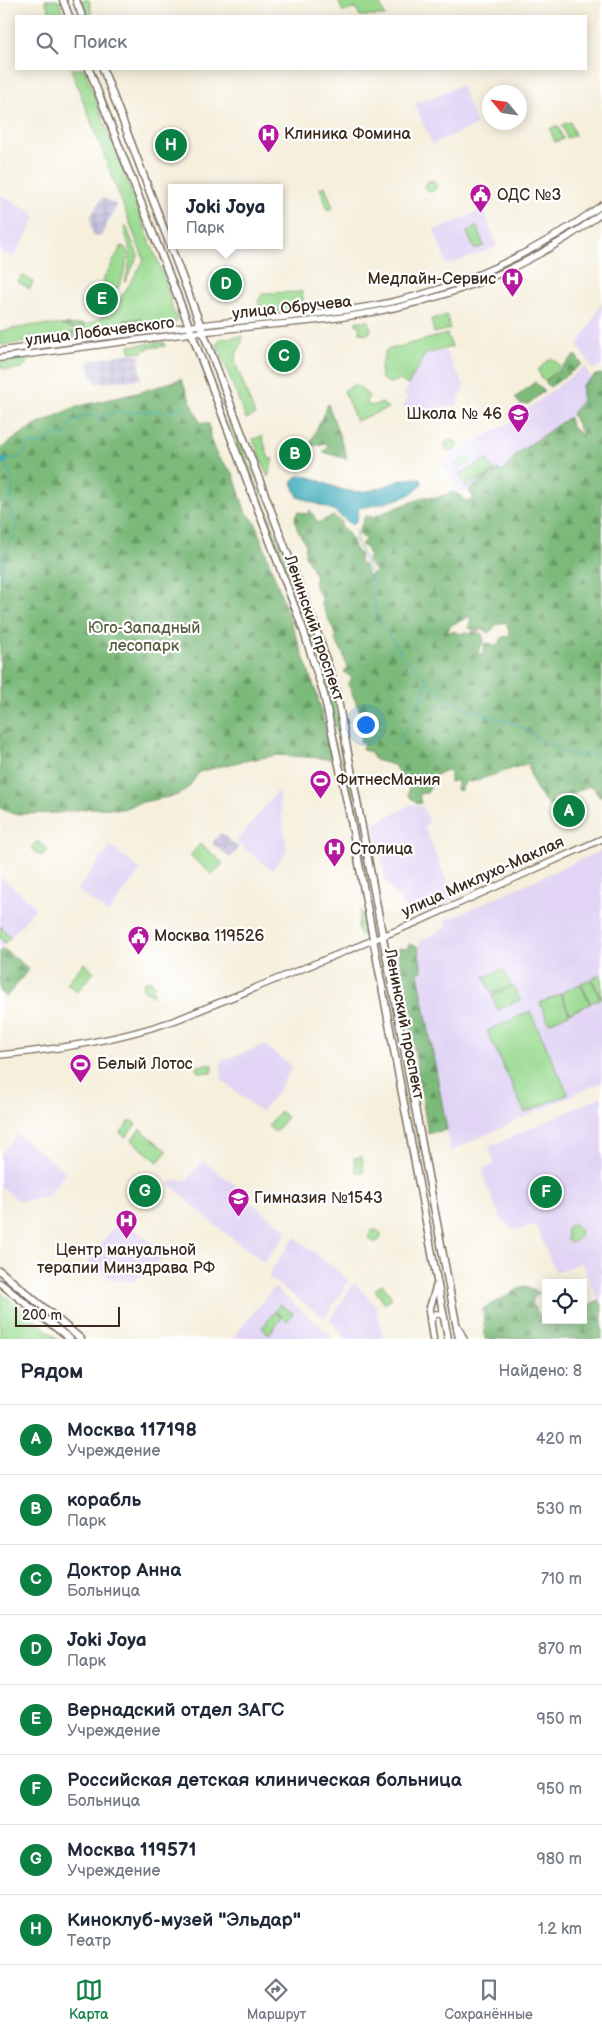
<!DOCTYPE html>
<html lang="ru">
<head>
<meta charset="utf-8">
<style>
  body { margin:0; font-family:"Balsamiq Sans",sans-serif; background:#f2f2f3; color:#1f2937 }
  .controls { position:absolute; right:15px; bottom:15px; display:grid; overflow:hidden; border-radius:0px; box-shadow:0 2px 12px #0003 }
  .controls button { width:45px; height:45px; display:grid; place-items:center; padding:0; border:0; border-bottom:1px solid #e0e1e3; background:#fff; color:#1f2937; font:25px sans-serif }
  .compass { position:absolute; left:482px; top:85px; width:45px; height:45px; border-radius:50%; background:#fff; box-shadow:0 2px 12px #0003; rotate:299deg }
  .scale { position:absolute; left:15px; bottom:12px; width:105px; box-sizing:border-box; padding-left:5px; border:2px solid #3b2a1e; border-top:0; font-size:14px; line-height:18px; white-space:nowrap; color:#3b2a1e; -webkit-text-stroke:4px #fff; paint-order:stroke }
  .you { position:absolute; left:365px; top:724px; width:18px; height:18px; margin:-12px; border:4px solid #fff; border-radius:50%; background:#1a73e8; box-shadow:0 0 0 8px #1a73e833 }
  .badge { display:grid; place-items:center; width:32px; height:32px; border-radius:50%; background:#0b8043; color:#fff; font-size:16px; font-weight:700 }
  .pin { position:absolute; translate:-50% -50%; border:2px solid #fff; box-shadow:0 1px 5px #0006 }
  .popup { position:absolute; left:168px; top:184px; width:115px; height:65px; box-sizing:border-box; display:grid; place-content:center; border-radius:0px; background:#fff; filter:drop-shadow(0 1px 4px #0005); font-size:16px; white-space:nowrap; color:#747a83 }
  .popup b { font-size:19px; color:#1f2937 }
  .popup::after { content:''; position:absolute; left:50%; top:100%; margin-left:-10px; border:10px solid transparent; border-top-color:#fff }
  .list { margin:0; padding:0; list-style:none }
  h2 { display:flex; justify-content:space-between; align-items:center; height:65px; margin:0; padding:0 20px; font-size:21px }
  h2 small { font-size:16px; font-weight:400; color:#747a83 }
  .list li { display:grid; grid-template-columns:32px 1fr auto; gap:15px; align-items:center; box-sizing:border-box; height:70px; padding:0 20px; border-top:1px solid #e0e1e3 }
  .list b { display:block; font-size:19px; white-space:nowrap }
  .list p { margin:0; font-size:16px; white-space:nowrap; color:#747a83 }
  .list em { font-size:16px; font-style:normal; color:#747a83 }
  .icon { flex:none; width:28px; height:28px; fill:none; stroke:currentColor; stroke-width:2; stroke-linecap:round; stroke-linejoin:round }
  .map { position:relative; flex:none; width:602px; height:1339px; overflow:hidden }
  .search { position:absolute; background:#fff; box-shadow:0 2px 12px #0003; left:15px; right:15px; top:15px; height:55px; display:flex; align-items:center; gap:12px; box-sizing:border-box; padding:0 18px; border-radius:0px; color:#747a83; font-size:19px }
  .sheet { height:625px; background:#fff }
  nav { display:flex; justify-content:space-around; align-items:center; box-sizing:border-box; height:70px; border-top:1px solid #e0e1e3; background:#fff; font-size:14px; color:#747a83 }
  nav a { display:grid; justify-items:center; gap:2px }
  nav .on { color:#0b8043 }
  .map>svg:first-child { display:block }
  .built { fill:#e1d4f4 }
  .industrial { fill:url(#industrial-grid) }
  .green { fill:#9ada90; stroke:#6a8257 }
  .forest { fill:url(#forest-firs); stroke:#5b724c; fill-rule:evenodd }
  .water { fill:#3aa9b9; stroke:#3a6a6c }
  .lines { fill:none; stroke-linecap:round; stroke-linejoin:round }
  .stream { stroke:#3aa9b9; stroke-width:1 }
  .river { stroke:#3aa9b9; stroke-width:6 }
  .secondary-casing { stroke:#7c6f60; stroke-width:8 }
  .primary-casing { stroke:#7c6f60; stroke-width:9 }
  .secondary { stroke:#fff; stroke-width:5.5 }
  .primary { stroke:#fff; stroke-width:6 }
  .labels { text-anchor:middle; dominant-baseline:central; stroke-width:4.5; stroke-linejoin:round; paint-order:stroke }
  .poi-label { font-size:16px; fill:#3b2a1e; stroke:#fff; text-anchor:start }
  .street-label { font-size:16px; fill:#3b2a1e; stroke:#fff }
  .park-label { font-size:16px; fill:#585f40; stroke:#fff }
</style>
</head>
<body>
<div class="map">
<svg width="602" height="1339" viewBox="0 0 602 1339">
  <defs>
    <pattern id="industrial-grid" width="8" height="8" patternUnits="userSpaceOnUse" patternTransform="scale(1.25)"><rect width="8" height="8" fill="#c5c0db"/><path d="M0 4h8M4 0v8" fill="none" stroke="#aaa5bc"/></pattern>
    <pattern id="forest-firs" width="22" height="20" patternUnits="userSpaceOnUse" patternTransform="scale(1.25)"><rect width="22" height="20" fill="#7bba7a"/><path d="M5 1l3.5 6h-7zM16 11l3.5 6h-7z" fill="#669763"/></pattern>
  </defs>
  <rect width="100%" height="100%" fill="#fff"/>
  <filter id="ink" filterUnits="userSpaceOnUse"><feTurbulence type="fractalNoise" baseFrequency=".02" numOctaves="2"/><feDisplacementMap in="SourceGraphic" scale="10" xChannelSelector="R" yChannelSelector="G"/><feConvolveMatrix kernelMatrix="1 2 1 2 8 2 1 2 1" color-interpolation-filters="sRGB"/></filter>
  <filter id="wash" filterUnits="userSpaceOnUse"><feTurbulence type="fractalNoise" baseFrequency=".0096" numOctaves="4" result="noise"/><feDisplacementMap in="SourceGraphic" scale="20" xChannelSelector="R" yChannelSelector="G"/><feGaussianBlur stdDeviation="1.12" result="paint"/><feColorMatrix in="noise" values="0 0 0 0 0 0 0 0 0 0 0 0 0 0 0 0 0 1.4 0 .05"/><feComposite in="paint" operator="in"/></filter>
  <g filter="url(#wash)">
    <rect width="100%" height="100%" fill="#f5efdc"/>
    <!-- built -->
    <g class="built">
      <path d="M461,85l16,40 -45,19 -17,-40z"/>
      <path d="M0,195l29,15 7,7 -22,41 -14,-7z"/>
      <path d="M484,210l13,37 -50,18 -13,-35z"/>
      <path d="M602,303v62l-9,4 -15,-23z"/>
      <path d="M445,350l19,36 -7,19 -45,8 -10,-6 6,-10 -4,-3 21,-39z"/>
      <path d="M585,366l8,18 -17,29 -77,63 -38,17 -19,-32 70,-40 4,-8 12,-4z"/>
      <path d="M278,790l9,61 -15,19 -36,-28z"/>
      <path d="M412,804l11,3 7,16 -6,3 30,74 -42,18 -26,-37 -12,-57z"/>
      <path d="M111,846l30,24 -33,43 -31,-23z"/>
      <path d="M602,850v232l-152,69 -32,-180h4l-4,-24 4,-7 25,-13 -3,-6z"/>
      <path d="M0,876l33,28 2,5 -35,41z"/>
      <path d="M264,1045l28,21 -12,22 -19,24 -39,-32 -1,-19z"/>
      <path d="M602,1096v209l-1,1 -20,-44 -20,9h-6l-18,-44 -5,-2 -16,6 -14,-10 -17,-39 -2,-13 12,-5 -6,-17z"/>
      <path d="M17,1134l49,38 -19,25 -28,4 -19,-15v-30z"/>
      <path d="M203,1161l36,27 4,8 45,35 -24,31 -49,-37 -46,-41 3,-3 15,-1z"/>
      <path d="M120,1218l47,36 -32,27 -23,-1 -24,-19z"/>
      <path d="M295,1237l54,43 -24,38 -56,-40 2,-3 -2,-2z"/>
      <path d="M354,1282l22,24 7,33h-38l-4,-8 -11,-10z"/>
      <path d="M274,1287l56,47 4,5 -101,-1z"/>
    </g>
    <!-- industrial -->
    <g class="industrial">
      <path d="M102,197l15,8 -16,31h-8l-3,-18z"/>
      <path d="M132,353l8,3 1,23 -45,4 -6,-11 -2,-10 2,-2z"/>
      <path d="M221,833l18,15 -9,10 -18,-15z"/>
    </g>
    <!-- green -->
    <g class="green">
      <path d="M45,0h13l6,16h-13z"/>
      <path d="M81,0h8l3,16h-5z"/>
      <path d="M338,0h40l7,16h-25l-4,-8 -13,4z"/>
      <path d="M71,69h13l81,211 8,31 5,9 -6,6 -172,19v-14l35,-6h51l11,-5 16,-9 31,-51z"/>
      <path d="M570,122l5,13 -8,3 -5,-13z"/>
      <path d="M558,126l5,13 -8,3 -5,-13z"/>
      <circle cx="431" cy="186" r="5.5"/>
      <path d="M325,186l8,22 -5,2 -8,-22z"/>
      <path d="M126,226l12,30 -13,26c5,-21 8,-30 -1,-51z"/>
      <path d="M477,227l7,19 -10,3 -7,-18z"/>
      <path d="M123,246l4,4c0,13 -3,27 -9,38l-9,2 -6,-3v-7l18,-33z"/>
      <path d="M22,275l11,7 -3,7 -12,-7z"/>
      <path d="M302,292l3,19 -42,3 -5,-13 5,-8z"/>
      <path d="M447,315l3,14 -16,4 -3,-14z"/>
      <path d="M357,321h12l2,10 -3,3 -8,-1 -1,-8 -4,-1z"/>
      <path d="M447,334l5,13 -27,7 -17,31 -8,-5 -10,3 -8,-4 -2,-9 6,-20z"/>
      <path d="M243,336c0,9 -8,16 -8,26l20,53 -9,4 -29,-75 3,-5z"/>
      <path d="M164,342l1,4 -17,2 -5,5 -13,-2 -1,-5z"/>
      <path d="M29,357l2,2 -9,9 -15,2 -7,-3v-5z"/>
      <path d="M551,358l8,6v3l-13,13 -4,-1 -4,-9z"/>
      <path d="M355,384l14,12 -3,6 5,4 11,-3 6,5 -32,13 -12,-30z"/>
      <path d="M220,400l12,20 93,244 8,28 34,177 -8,-25 -25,-125 -14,-54z"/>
      <path d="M262,436l7,23h4l-5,18 -15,-38z"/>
      <circle cx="451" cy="446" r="6"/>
      <path d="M469,456l3,6 -14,7 -3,-6z"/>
      <path d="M487,459l7,13 -28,15 -7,-13z"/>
      <path d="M37,841l11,9 -4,5h-5l-8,-7z"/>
      <path d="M200,844l23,19 -10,12 -23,-19z"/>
      <path d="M360,909l5,12 -2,13 -3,2 -2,-8z"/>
      <path d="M1,926l9,11 -5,6 -5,-4z"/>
      <path d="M84,963l10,9 -17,20 -10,-9z"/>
      <path d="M503,969l8,17 -19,8 -8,-17z"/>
      <path d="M601,974l1,24h-1l-9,-19z"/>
      <path d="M591,979l9,20 -10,4 -9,-20z"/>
      <path d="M150,980l5,6 -3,3 2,5 -2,1 -2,-4 -5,1 -3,-4 2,-6z"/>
      <path d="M580,984l10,20 -20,9 -9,-20z"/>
      <path d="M513,986l7,14 -22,10 -6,-14z"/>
      <path d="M560,994l9,20 -20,9 -9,-20z"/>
      <path d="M530,1011l38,83 -43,19 -38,-82z"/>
      <path d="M209,1063l4,3 -1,7 -14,-1 -2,-5z"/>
      <path d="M280,1111l7,6 -12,15 -7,-6z"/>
      <path d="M131,1120l5,4 -10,13 -6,-4z"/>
      <path d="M140,1129l27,22 -9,11 -27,-22z"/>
      <path d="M362,1157l2,15h-8l-2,-14z"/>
      <path d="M573,1223l6,7 1,7 -8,6 -5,-3v-12z"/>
      <circle cx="375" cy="1236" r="6"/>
      <path d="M382,1284l10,14 -7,6 -10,-14z"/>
      <path d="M0,1292l58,47h-58z"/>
      <path d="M280,1304l13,9 -6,8 -12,-10z"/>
      <path d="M274,1312l8,6 -13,16 -7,-6z"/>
    </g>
    <!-- forest -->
    <g class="forest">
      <path d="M140,318l3,6 -46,7 -2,-3 16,-5 6,2 5,-1 2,-4z"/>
      <path d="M84,324l1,7 -15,4 -2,-2 7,-1v-3l-14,-4z"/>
      <path d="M575,355l7,9 -32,23 -5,-5z"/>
      <path d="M602,374v423l-5,-3 -3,-6 -5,-2 -22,10 -1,-2 -13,4 -1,4 8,2 -7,4c-12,-7 -26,-32 -24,-45l-57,19 -6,-1 -6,10 -4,-2 2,-9 -8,2v-9l-3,-3 -10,4 -10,19 -8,1 2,9 -4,1 -9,-9 1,-8 -8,-3 1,-5 -8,-14 -19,-5 -5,-9h-5l-3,-3 2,-3 -4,-4 3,-10 -4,-5 2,-12 -13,-30 4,-6 -8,-6 3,-4 -4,-15 -8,-13 1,-4 -15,-33 1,-6c-6,-5 -10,-14 -6,-21l-11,-21 1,-11 -9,-15 -2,-12 3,-5 9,2 3,-4 8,13 15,-7 9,6 -2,5c16,8 9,20 20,27l-1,8 6,4 4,15v-6l4,-1 2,-3 -8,-10 3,-5 -4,-8 -5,-3 5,-6 -8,-5 7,-18 7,1 53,-20 11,1 17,-6 10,5 2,5 9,-3 -5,-9 29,-21 4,3 16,-19 51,-36 2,9 12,11 -11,-23 10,-14v-15l14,-10zM471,616l-2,12 10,3 4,-2 6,4 8,-9 9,-2 4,14 -7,1 -6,8 -12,-2 -2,11h-6l7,-13 -2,-7 -10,-3v4l-6,-3 -6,2 -7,-3 -6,2 4,-8z"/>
      <path d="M181,379l19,43 9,2 1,15 7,17 16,17 12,38 10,11 62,173 17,64 -56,-4 -40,7 -39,10 -10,15 -11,8 -40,8 -15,6 -32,-1 -34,5 -44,1 -13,-6v-359l30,-21 45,-21 66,-15z"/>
      <path d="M535,382l9,9 -16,13h-8l-5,-6z"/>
      <path d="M328,404l19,53 -1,2 -23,-7 6,-6 -4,-3 -11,3 -4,-2z"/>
      <path d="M410,944l8,3 4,24 -4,1 29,158 -19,3 -31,-185 9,1z"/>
      <path d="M4,949l25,20 -23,28 -6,-5v-41z"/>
      <path d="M524,1286l15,7 -5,3 -2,7 13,22 6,1 11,-6h21v-12l16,-8 3,5v34h-117l-2,-30z"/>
    </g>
    <!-- water -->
    <path class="water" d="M303,475c22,6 39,20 64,16 21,-3 29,-14 53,-13l2,3c-1,17 -50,25 -63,27l-2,12 -5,5 -19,-15 -35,-13 -6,-14 4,-6z"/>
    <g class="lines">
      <!-- stream -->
      <g class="stream">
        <path d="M356,529v11l16,37 5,41 25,37 42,41 20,12 55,17 23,16 28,14h21l11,3"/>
        <path d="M0,580c4,-9 2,-16 4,-24 5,-12 13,-20 13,-33l-6,-6 1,-38 -8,-18 17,-4 9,-13 17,-1 4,-7 15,-1 4,-11 17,-9 16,2 14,-6c13,3 14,1 27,0 17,-1 21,5 38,-5"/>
        <path d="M395,746c15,-21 26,-40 31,-66"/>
      </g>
      <!-- river -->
      <path class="river" d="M0,461h4"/>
    </g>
  </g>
  <g filter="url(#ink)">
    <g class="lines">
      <defs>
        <g id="secondary">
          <path d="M0,351c70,-10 140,-19 210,-27 48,-5 96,-8 143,-15 92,-13 175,-51 249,-104"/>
          <path d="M0,358c70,-9 140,-19 210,-27 49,-6 98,-8 147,-16 88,-14 173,-47 245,-102"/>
          <path d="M0,1055c60,-6 119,-15 176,-35l239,-97 187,-84"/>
          <path d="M430,1322l5,-8h5l4,3"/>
          <path d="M457,1325l7,14"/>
        </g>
        <g id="primary">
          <path d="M63,0l6,16"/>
          <path d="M76,0l6,16"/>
          <path d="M89,69l95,244 119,316 21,66 27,126 97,518"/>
          <path d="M103,69l212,557 21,64 123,649"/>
          <path d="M0,1271l81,68"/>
          <path d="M0,1283l70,56"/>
          <path d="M433,1339l-4,-28 8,-27"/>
        </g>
      </defs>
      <!-- secondary casing -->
      <use href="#secondary" class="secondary-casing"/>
      <!-- primary casing -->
      <use href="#primary" class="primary-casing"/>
      <!-- secondary -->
      <use href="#secondary" class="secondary"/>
      <!-- primary -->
      <use href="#primary" class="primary"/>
    </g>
  </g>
  <!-- icons -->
  <defs>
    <symbol id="hospital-pin" viewBox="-11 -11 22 30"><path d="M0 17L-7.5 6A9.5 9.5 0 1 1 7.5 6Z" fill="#b5179e" stroke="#fff"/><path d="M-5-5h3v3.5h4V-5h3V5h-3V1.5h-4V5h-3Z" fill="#fff"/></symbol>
    <symbol id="civic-pin" viewBox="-11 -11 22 30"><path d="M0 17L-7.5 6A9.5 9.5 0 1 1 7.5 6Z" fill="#b5179e" stroke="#fff"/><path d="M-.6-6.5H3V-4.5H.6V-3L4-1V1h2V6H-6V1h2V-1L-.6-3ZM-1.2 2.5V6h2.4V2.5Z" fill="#fff"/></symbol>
    <symbol id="school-pin" viewBox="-11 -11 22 30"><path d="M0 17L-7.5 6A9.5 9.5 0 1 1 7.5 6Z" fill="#b5179e" stroke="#fff"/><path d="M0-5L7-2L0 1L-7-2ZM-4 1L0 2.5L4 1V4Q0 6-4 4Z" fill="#fff"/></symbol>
    <symbol id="stadium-pin" viewBox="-11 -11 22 30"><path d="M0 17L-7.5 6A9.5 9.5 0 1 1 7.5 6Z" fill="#b5179e" stroke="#fff"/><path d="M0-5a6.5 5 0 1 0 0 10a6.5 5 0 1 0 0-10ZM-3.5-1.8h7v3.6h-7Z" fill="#fff"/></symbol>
  </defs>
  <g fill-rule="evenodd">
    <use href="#hospital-pin" x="256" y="122" width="25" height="34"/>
    <use href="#civic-pin" x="468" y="182" width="25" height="34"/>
    <use href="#hospital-pin" x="500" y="266" width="25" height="34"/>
    <use href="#school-pin" x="506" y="402" width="25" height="34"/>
    <use href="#stadium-pin" x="308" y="768" width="25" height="34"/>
    <use href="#hospital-pin" x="322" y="836" width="25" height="34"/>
    <use href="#civic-pin" x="126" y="924" width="25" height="34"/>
    <use href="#stadium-pin" x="68" y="1052" width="25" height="34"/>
    <use href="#school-pin" x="226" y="1186" width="25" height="34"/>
    <use href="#hospital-pin" x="114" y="1208" width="25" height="34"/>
  </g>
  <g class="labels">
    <!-- poi labels -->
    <g class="poi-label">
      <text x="284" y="134">Клиника Фомина</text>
      <text x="497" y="195">ОДС №3</text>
      <text x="496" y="279" text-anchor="end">Медлайн-Сервис</text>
      <text x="502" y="414" text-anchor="end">Школа № 46</text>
      <text x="336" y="780">ФитнесМания</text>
      <text x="350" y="849">Столица</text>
      <text x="154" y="936">Москва 119526</text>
      <text x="97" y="1064">Белый Лотос</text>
      <text x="254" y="1198">Гимназия №1543</text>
      <text x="126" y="1250" text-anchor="middle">Центр мануальной<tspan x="126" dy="18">терапии Минздрава РФ</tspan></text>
    </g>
    <!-- street labels -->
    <g class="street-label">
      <text transform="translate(292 308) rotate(-6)">улица Обручева</text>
      <text transform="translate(100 332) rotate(-7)">улица Лобачевского</text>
      <text transform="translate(314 628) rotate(71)">Ленинский проспект</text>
      <text transform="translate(483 877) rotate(-24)">улица Миклухо-Маклая</text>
      <text transform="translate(404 1024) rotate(79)">Ленинский проспект</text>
    </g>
    <!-- park labels -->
    <g class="park-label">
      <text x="144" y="628">Юго-Западный<tspan x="144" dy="18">лесопарк</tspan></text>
    </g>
  </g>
</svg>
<div class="controls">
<button><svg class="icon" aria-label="locate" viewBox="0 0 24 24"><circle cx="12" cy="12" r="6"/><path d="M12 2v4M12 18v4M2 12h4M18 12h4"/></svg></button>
</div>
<svg class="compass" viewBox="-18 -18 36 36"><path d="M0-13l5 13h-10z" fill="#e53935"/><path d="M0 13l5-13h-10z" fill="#747a83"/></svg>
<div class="scale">200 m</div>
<div class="you"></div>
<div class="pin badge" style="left:569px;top:811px">A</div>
<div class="pin badge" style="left:295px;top:454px">B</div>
<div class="pin badge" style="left:284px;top:356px">C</div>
<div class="pin badge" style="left:226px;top:284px">D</div>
<div class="popup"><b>Joki Joya</b>Парк</div>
<div class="pin badge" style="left:102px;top:299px">E</div>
<div class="pin badge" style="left:546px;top:1192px">F</div>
<div class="pin badge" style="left:145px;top:1191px">G</div>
<div class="pin badge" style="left:171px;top:145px">H</div>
<div class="search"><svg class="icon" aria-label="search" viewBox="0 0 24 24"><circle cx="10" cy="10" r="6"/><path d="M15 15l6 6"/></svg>Поиск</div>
</div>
<section class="sheet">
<h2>Рядом<small>Найдено: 8</small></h2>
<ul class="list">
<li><span class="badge">A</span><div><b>Москва 117198</b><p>Учреждение</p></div><em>420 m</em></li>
<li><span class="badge">B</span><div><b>корабль</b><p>Парк</p></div><em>530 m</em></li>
<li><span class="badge">C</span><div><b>Доктор Анна</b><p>Больница</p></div><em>710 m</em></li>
<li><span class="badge">D</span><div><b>Joki Joya</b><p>Парк</p></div><em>870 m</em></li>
<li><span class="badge">E</span><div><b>Вернадский отдел ЗАГС</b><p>Учреждение</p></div><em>950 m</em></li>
<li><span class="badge">F</span><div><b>Российская детская клиническая больница</b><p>Больница</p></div><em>950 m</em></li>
<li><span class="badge">G</span><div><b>Москва 119571</b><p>Учреждение</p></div><em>980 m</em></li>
<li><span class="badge">H</span><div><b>Киноклуб-музей &quot;Эльдар&quot;</b><p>Театр</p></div><em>1.2 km</em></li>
</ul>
</section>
<nav>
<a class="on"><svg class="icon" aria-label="map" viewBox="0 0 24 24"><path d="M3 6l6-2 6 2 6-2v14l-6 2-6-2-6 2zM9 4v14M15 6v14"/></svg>Карта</a>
<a><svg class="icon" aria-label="directions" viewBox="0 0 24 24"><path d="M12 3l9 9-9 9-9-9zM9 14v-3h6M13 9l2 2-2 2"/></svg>Маршрут</a>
<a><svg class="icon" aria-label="saved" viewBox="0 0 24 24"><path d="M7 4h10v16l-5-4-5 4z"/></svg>Сохранённые</a>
</nav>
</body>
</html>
